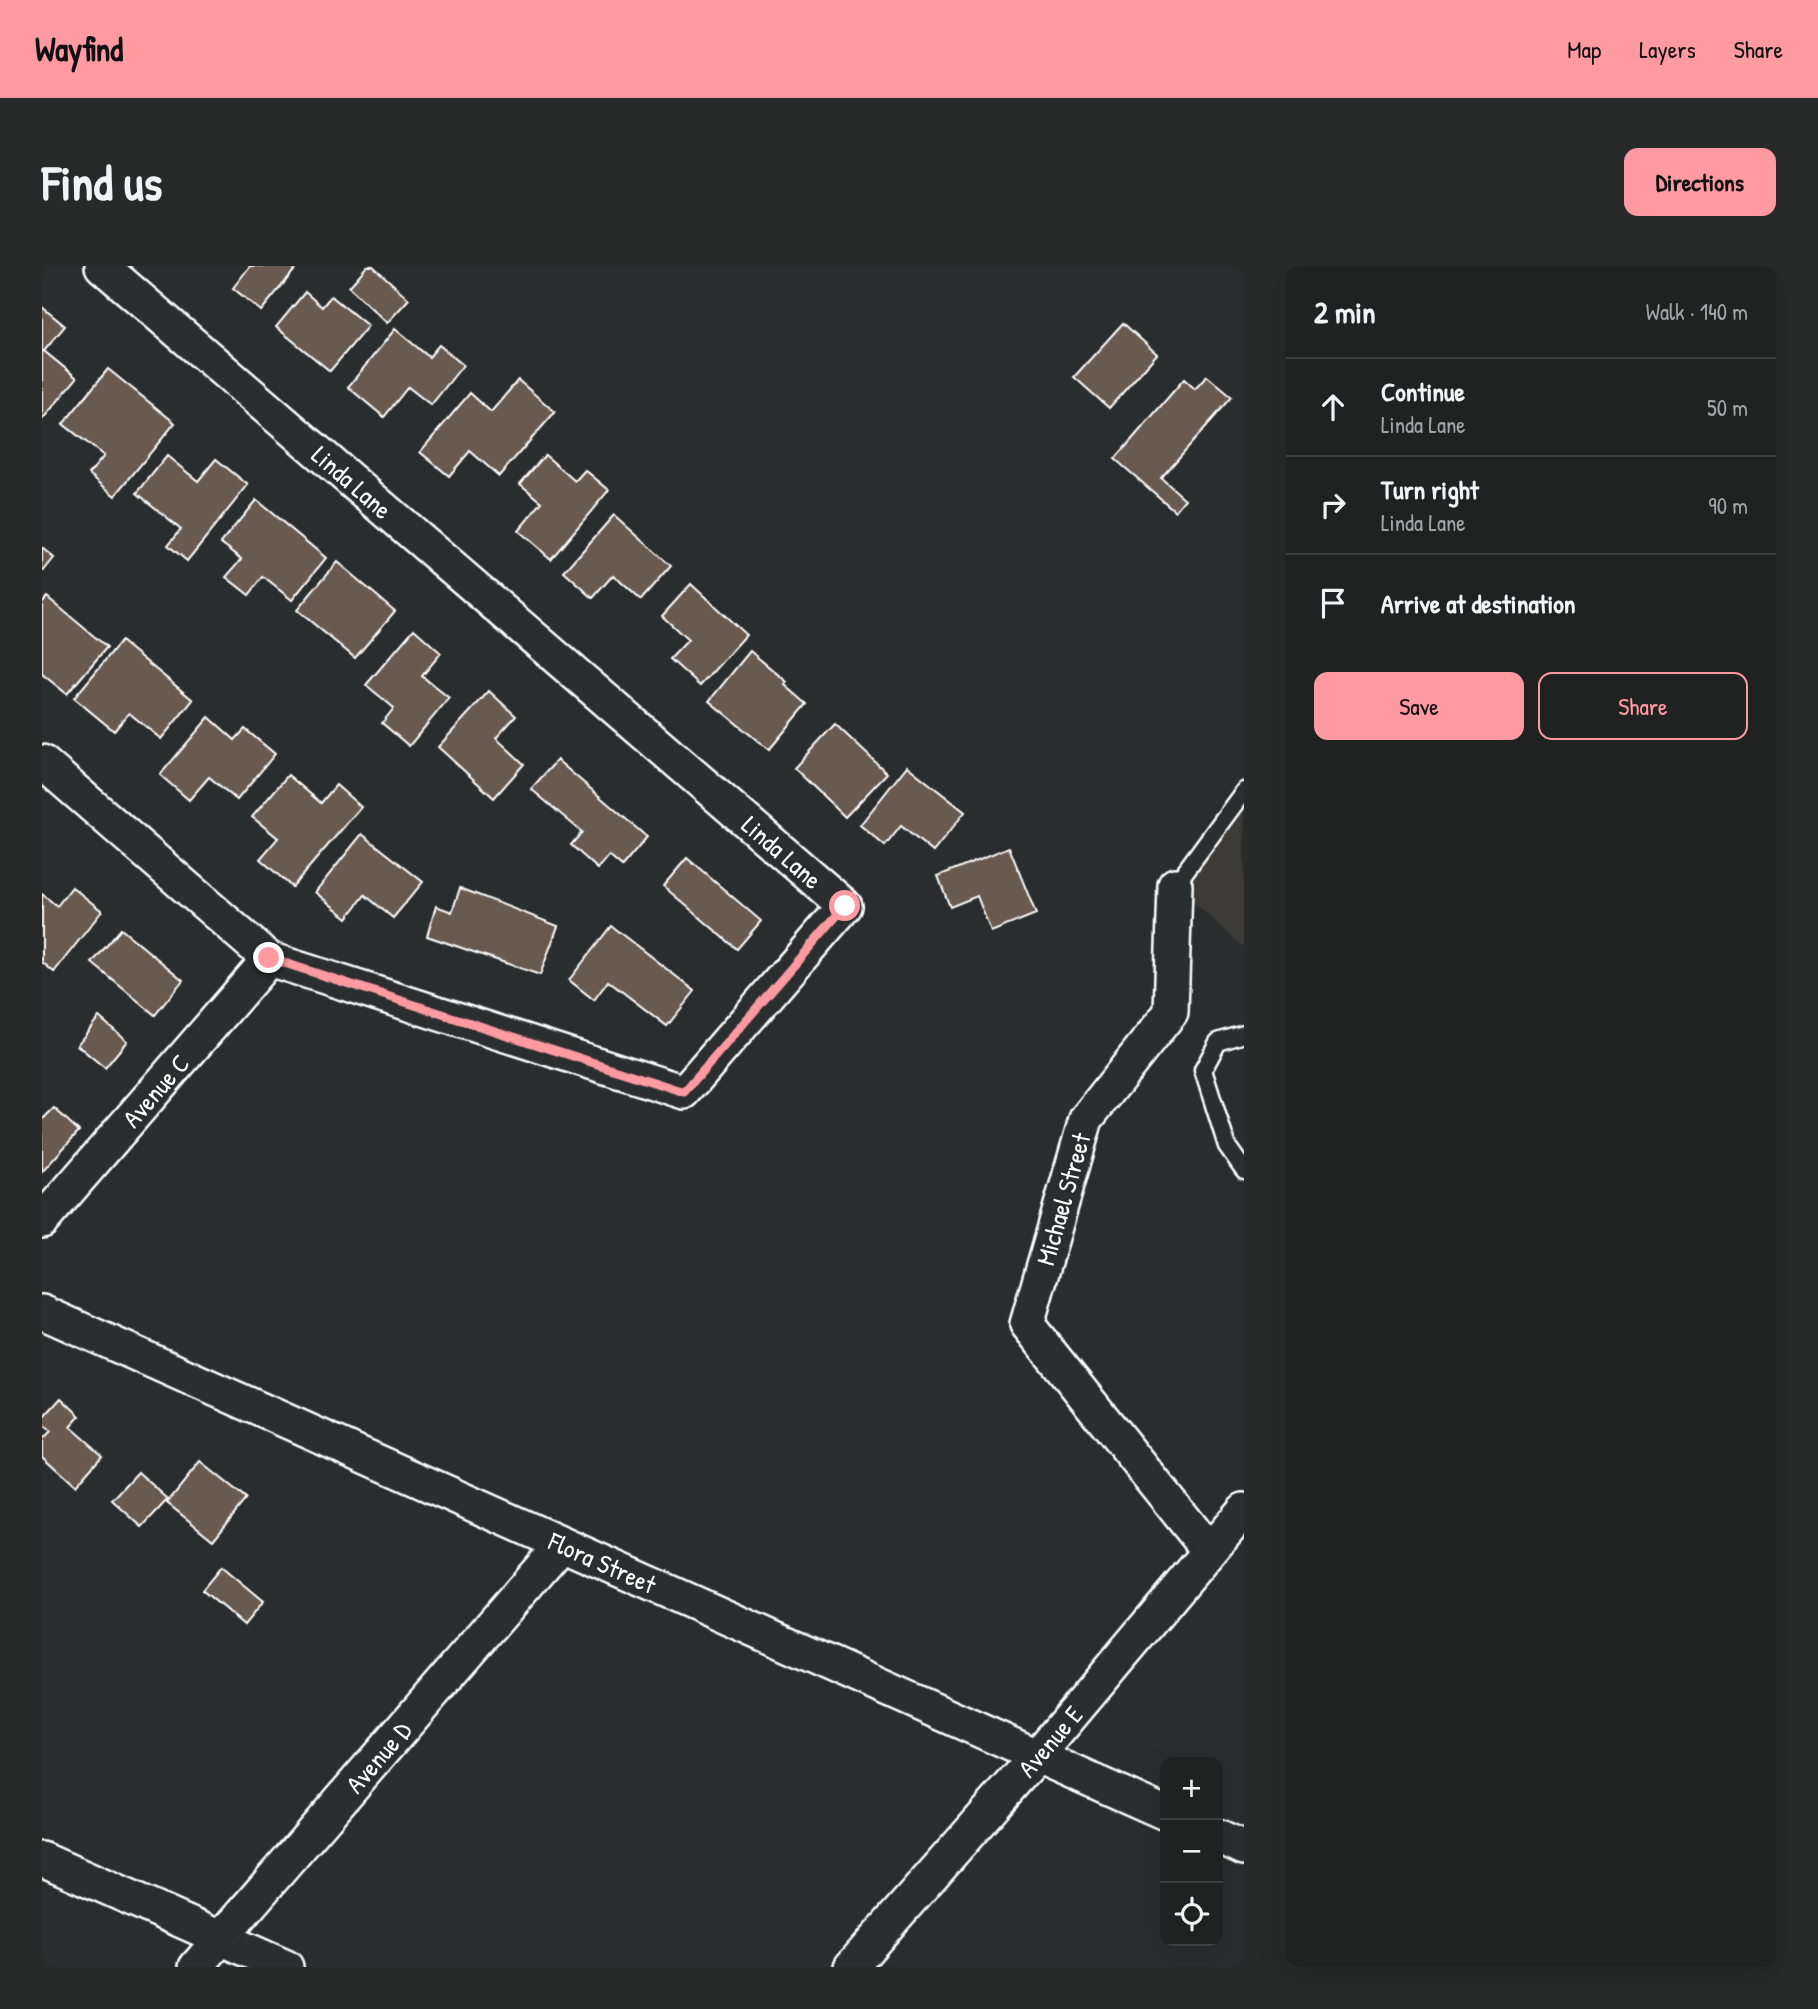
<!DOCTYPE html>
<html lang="en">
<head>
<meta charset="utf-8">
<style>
  body { margin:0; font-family:"Patrick Hand",sans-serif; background:#282a2a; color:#f1f3f6 }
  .controls { position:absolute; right:21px; bottom:21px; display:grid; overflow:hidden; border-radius:14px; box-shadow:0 7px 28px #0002 }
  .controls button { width:63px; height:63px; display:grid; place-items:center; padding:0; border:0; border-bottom:2px solid #3d3f40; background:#202222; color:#f1f3f6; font:35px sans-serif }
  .stop { position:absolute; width:21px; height:21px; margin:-16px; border:5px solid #ff9aa2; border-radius:50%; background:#fff }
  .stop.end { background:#ff9aa2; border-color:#fff; box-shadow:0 2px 7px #0008 }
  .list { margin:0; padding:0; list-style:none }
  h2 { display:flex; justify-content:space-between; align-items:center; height:91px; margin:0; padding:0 28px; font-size:30px }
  h2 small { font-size:23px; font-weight:400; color:#a2a4a5 }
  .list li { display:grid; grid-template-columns:46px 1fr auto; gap:21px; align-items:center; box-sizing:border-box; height:98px; padding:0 28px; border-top:2px solid #3d3f40 }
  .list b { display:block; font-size:26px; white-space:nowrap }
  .list p { margin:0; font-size:23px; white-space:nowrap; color:#a2a4a5 }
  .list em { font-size:23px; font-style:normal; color:#a2a4a5 }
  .actions { display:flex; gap:14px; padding:21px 28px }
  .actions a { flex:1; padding:16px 0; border:2px solid #ff9aa2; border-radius:14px; text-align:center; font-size:24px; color:#ff9aa2 }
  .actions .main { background:#ff9aa2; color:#111 }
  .icon { flex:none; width:38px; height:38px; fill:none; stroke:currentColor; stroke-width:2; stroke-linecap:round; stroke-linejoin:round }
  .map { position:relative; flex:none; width:1202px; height:1701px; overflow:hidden; border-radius:14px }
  header { display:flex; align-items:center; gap:42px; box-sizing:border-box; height:98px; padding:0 35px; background:#ff9aa2; color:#111 }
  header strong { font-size:33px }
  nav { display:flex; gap:38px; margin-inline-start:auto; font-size:24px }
  .intro { display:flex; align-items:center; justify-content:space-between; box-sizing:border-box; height:168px; padding:0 42px }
  h1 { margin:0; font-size:49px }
  .button { padding:18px 32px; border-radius:14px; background:#ff9aa2; color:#111; font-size:24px; font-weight:700 }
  main { display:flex; gap:42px; padding:0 42px }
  aside { flex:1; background:#202222; border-radius:14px; box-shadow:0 7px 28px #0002 }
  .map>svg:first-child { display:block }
  .built { fill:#3d3a38 }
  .building { fill:#695a50; stroke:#fff; stroke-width:2 }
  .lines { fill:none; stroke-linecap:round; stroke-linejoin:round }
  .service-casing { stroke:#fff; stroke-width:21 }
  .minor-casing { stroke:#fff; stroke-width:38 }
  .service { stroke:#2a2d2e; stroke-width:16 }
  .minor { stroke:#2a2d2e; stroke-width:33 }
  .route { stroke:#ff9aa2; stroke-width:9 }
  .labels { text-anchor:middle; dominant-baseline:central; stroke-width:5; stroke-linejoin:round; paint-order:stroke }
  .street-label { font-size:26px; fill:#fff; stroke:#2a2d2e }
</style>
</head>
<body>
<header>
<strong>Wayfind</strong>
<nav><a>Map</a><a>Layers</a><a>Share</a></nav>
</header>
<div class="intro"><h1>Find us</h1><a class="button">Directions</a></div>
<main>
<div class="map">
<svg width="1202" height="1701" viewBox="0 0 1202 1701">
  <rect width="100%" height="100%" fill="#2a2d2e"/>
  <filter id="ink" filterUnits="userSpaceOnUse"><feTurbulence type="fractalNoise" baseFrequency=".0143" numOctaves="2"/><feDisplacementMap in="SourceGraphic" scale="14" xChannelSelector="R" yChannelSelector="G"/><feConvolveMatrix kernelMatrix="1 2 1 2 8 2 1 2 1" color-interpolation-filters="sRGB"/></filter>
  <g filter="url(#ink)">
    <!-- built -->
    <path class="built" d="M1202,525v156l-78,-69z"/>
    <!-- building -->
    <g class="building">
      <path d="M208,0h48l-37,45 -28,-23z"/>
      <path d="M325,0h6l36,33 -22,24 -38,-36z"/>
      <path d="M263,26l17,15 9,-11 37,30 -38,45 -54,-44z"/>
      <path d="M0,41l23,19 -21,25 33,27 -35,42z"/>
      <path d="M1081,57l34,31 -48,54 -35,-31z"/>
      <path d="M353,63l34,28 10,-12 24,20 -32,40 -23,-18 -24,30 -36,-30z"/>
      <path d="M66,103l67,54 -60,73 -26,-22 15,-18 -41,-32z"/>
      <path d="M1165,110l25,21 -71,81 24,21 -10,12 -60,-52 69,-80 11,10z"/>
      <path d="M476,114l37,32 -56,64 -29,-25 -21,25 -29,-24 50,-59 21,19z"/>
      <path d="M503,189l30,26 10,-11 24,20 -58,69 -33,-28 24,-29 -22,-18z"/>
      <path d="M125,190l31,25 18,-22 32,26 -61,76 -19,-16 13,-16 -44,-36z"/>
      <path d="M214,234l70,58 -34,42 -29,-23 -14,18 -23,-18 16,-18 -21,-16z"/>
      <path d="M572,249l57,51 -30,34 -28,-25 -20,23 -29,-26z"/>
      <path d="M0,282l12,10 -12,15z"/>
      <path d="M295,296l58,49 -40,47 -58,-48z"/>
      <path d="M649,318l55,51 -46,51 -30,-27 18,-19 -26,-24z"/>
      <path d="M5,331l60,50 -40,47 -25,-20v-71z"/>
      <path d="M372,363l27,24 -19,23 27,22 -40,48 -27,-23 12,-15 -28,-23z"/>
      <path d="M79,375l72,59 -32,39 -32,-26 -15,18 -40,-33z"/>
      <path d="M708,385l37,31 -2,3 22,19 -38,46 -60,-49z"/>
      <path d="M447,425l27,25 -20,22 28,26 -30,34 -56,-51z"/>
      <path d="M167,451l26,23 10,-11 30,25 -38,46 -28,-23 -20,23 -29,-25z"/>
      <path d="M793,458l52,49 -42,44 -51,-49z"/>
      <path d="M515,494l90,77 -25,30 -13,-11 -11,13 -27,-24 11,-13 -51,-43z"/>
      <path d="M865,500l58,46 -32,40 -32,-26 -16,20 -25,-21z"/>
      <path d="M246,509l33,28 15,-18 25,22 -69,80 -32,-28 18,-21 -26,-21z"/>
      <path d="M320,568l61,48 -30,36 -28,-23 -18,23 -32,-26z"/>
      <path d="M967,581l27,67 -45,18 -14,-36 -27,11 -12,-31z"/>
      <path d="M645,592l74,63 -24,28 -74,-63z"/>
      <path d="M30,621l30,24 -48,61 -12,-10v-68l15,12z"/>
      <path d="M418,622l98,38 -18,49 -113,-39 9,-30 16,6z"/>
      <path d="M569,660l84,65 -28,35 -59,-45 -14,19 -25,-20z"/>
      <path d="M79,663l62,51 -28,35 -63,-52z"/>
      <path d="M57,751l28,24 -22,27 -28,-23z"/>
      <path d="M12,842l25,23 -37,41v-52z"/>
      <path d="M19,1132l19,18 -10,11 32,28 -27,31 -33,-30v-16l8,-8 -8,-7v-6z"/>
      <path d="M158,1196l46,37 -33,41 -46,-37z"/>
      <path d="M96,1206l30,27 -26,28 -30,-27z"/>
      <path d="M179,1301l42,35 -19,23 -42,-35z"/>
    </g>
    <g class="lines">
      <defs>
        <g id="service">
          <path d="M1133,619l69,-94"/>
          <path d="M1202,768l-26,8 -15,28 24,76 17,24"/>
        </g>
        <g id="minor">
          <path d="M0,496l227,197 415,133 161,-186 -743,-640"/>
          <path d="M1133,619l-4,127 -85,107 -59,205 182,227"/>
          <path id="s1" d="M0,955l227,-262"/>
          <path id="s2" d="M0,1046l1123,501"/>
          <path d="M1176,1570l26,12"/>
          <path d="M0,1593l244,108"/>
          <path id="s3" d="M154,1701l365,-422"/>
          <path id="s4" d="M809,1701l186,-211 207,-246"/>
        </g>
      </defs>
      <!-- service casing -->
      <use href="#service" class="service-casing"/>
      <!-- minor casing -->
      <use href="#minor" class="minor-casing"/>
      <!-- service -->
      <use href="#service" class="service"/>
      <!-- minor -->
      <use href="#minor" class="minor"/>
    </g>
  </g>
  <g class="lines" filter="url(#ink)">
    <!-- route -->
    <path class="route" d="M227,692l415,134 161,-186"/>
  </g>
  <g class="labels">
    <!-- street labels -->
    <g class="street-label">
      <text transform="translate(310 216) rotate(41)">Linda Lane</text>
      <text transform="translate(740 586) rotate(41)">Linda Lane</text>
      <text stroke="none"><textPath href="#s1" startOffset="173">Avenue C</textPath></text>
      <text transform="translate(1021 933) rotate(-74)">Michael Street</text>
      <text stroke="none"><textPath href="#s2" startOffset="614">Flora Street</textPath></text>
      <text stroke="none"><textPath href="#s4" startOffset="301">Avenue E</textPath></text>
      <text stroke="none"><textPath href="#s3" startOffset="278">Avenue D</textPath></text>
    </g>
  </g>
</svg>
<div class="controls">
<button>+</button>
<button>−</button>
<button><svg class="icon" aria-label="locate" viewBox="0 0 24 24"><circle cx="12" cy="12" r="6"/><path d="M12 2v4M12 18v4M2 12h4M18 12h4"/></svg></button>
</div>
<div class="stop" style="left:803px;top:640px"></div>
<div class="stop end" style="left:227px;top:692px"></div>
</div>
<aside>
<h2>2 min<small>Walk · 140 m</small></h2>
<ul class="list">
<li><svg class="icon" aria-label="ahead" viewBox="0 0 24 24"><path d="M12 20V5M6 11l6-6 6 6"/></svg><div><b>Continue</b><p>Linda Lane</p></div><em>50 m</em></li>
<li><svg class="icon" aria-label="right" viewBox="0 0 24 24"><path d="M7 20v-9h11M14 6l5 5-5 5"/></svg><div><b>Turn right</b><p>Linda Lane</p></div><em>90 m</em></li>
<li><svg class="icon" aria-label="arrive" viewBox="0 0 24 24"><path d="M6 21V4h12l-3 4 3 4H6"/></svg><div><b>Arrive at destination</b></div></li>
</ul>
<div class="actions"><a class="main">Save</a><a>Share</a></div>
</aside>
</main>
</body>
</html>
